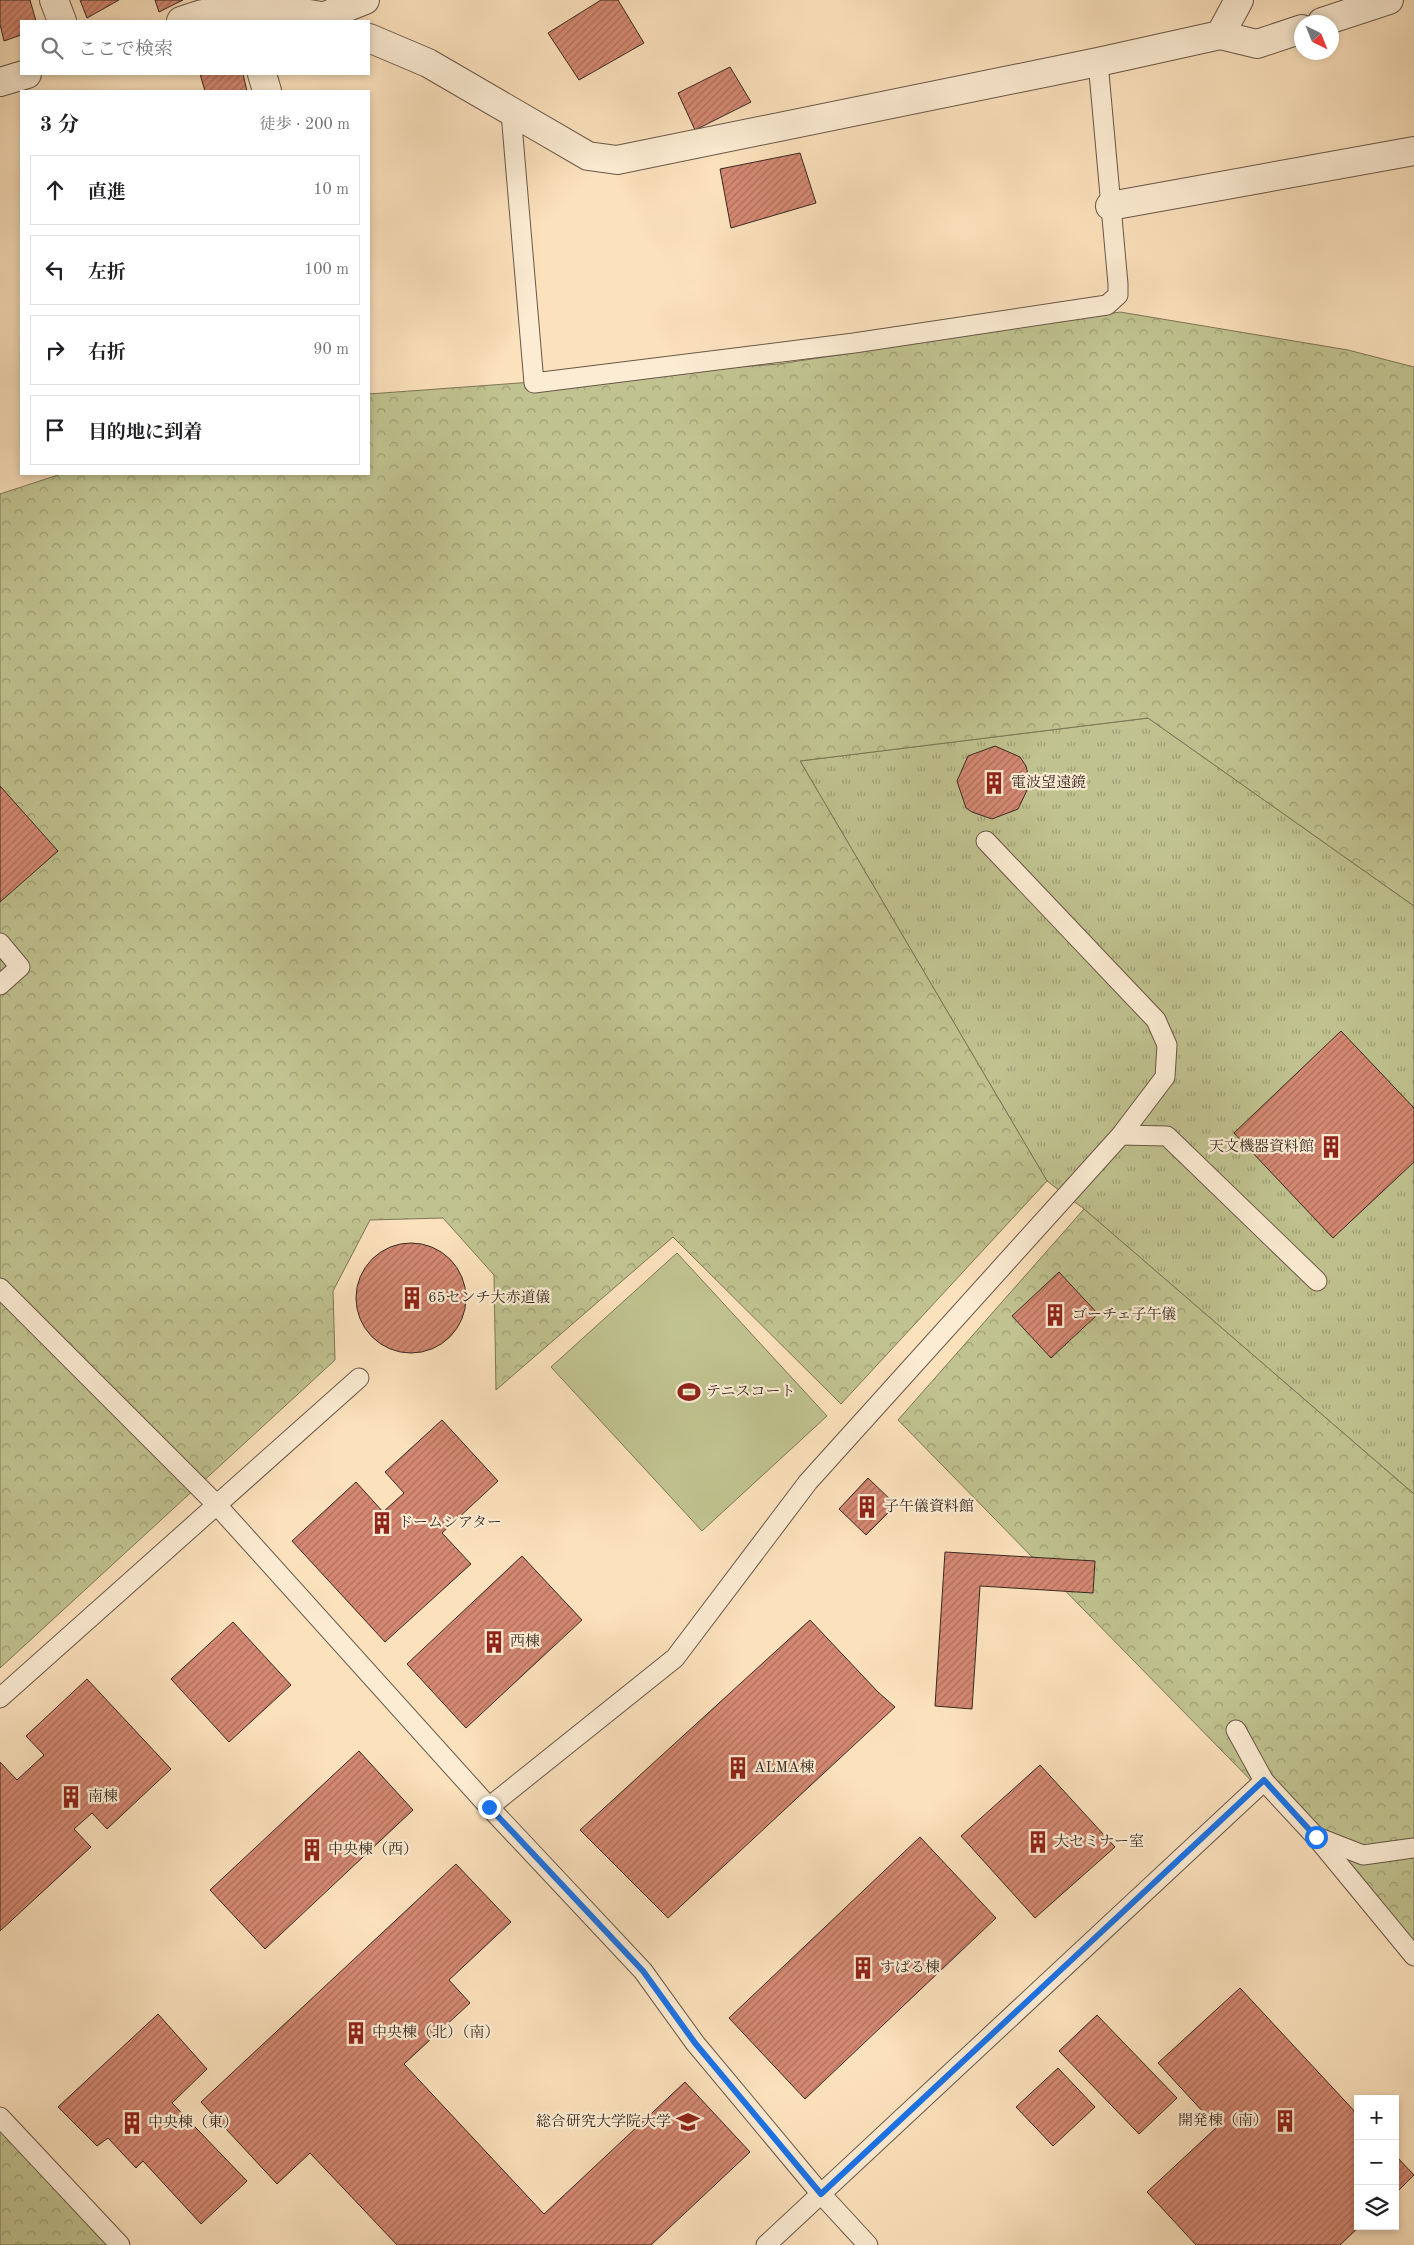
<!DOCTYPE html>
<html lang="ja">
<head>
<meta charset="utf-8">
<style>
  body { margin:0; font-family:"Old Standard TT","Noto Serif JP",serif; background:#f2f2f2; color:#202124 }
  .controls { position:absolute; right:15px; bottom:15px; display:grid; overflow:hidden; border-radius:0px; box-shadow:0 2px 8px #0003 }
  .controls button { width:45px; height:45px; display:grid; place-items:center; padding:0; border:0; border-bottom:1px solid #e0e0e0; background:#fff; color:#202124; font:25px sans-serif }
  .compass { position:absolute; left:1294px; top:15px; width:45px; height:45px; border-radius:50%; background:#fff; box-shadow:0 2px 8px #0003; rotate:137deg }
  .stop { position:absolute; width:15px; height:15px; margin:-11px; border:4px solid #1a73e8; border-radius:50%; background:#fff }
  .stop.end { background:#1a73e8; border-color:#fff; box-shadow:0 1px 5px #0008 }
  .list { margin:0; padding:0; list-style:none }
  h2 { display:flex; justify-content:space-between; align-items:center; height:65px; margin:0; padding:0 20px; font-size:21px }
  h2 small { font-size:16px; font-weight:400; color:#757577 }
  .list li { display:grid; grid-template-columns:32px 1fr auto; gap:15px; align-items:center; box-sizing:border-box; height:70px; margin:0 10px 10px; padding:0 10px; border:1px solid #e0e0e0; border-radius:0px }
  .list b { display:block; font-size:19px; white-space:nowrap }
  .list em { font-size:16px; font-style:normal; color:#757577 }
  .icon { flex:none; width:28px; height:28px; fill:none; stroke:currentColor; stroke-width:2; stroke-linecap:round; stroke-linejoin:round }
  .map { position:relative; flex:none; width:1414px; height:2245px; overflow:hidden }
  .search { position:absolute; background:#fff; box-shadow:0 2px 8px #0003; left:20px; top:20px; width:350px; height:55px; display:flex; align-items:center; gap:12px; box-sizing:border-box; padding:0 18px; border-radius:0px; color:#757577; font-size:19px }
  .panel { position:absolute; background:#fff; box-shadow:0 2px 8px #0003; left:20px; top:90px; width:350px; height:385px; border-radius:0px }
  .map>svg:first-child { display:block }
  .grass { fill:url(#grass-tufts); stroke:#7c7658 }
  .forest { fill:url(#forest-crowns); stroke:#7c7658 }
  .park { fill:#c0c28f; stroke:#7c7658 }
  .building { fill:url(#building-hatch); stroke:#382922 }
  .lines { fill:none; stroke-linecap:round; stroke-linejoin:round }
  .service-casing { stroke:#695748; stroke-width:21 }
  .minor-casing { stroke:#695748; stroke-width:30 }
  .service { stroke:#fcecd3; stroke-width:19 }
  .minor { stroke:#fcecd3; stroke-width:28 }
  .route { stroke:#1a73e8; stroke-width:6 }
  .labels { text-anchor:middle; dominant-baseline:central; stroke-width:4.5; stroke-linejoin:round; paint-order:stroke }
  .poi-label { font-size:15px; fill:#382922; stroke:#fcecd3; text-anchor:start }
</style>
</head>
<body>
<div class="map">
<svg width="1414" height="2245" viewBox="0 0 1414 2245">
  <defs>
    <pattern id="grass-tufts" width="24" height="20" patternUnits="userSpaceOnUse" patternTransform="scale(1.25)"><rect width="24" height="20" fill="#c0c28f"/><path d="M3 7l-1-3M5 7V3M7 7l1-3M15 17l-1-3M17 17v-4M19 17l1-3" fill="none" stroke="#9d9e74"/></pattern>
    <pattern id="forest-crowns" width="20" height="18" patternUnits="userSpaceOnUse" patternTransform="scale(1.25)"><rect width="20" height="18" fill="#c0c28f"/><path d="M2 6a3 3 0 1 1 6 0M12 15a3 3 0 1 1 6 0" fill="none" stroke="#9d9e74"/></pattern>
    <pattern id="building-hatch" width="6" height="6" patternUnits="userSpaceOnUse" patternTransform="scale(1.25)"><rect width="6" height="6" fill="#d48872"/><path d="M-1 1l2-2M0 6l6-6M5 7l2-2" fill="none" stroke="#ad6f5d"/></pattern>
  </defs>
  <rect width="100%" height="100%" fill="#fbe1bc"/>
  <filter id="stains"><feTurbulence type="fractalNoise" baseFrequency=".004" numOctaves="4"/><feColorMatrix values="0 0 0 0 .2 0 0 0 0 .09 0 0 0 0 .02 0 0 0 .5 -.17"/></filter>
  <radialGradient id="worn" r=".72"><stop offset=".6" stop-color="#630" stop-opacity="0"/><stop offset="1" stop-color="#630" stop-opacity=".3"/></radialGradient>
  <!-- grass -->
  <path class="grass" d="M1148,718l266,188v588l-330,-285 -37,-28 -247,-420z"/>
  <!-- forest -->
  <g class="forest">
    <path d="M1120,312l228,38 66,17v539l-266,-188 -348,43 247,420 -206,223 -168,-167 -177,153 -2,-115 -51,-57 -73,2 -37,71 2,69 -335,308v-1174l61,-20h308v-80l410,-30z"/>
    <path d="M1084,1209l330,285v453l-516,-527z"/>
    <path d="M0,2118l119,127h-119z"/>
  </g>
  <!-- park -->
  <path class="park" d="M677,1253l150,163 -125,115 -151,-164z"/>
  <!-- building -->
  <g class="building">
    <path d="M0,0h30l6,21h-15v14l-17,6 -4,-17z"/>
    <path d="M80,0h39l-32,18z"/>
    <path d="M155,0h28l-24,12z"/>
    <path d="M601,0h17l26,43 -65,37 -31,-47z"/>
    <path d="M730,67l21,35 -56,28 -17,-37z"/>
    <path d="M200,74h43l4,17h-42z"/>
    <path d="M800,153l16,50 -85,25 -11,-59z"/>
    <path d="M995,746l25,11 6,9 4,18 -12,25 -26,10 -20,-7 -6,-4 -9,-27 11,-25z"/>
    <path d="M0,786l58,65 -58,51z"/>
    <path d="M1341,1031l73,77v54l-81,76 -99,-105z"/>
    <circle cx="411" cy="1298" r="55"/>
    <path d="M1059,1272l39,42 -47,44 -39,-42z"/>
    <path d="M442,1420l56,61 -56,52 29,31 -86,78 -93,-101 64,-59 27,30 21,-19 -19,-21z"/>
    <path d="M868,1478l28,27 -30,30 -27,-26z"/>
    <path d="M945,1552l150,9 -2,32 -113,-7 -8,123 -37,-3z"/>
    <path d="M522,1556l60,64 -116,108 -59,-64z"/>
    <path d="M810,1620l68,72 17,15 -227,211 -88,-88z"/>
    <path d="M233,1622l58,63 -62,57 -58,-63z"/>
    <path d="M87,1679l84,90 -64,60 -15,-16 -18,16 17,18 -91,84v-169l17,18 27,-25 -18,-19z"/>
    <path d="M359,1751l54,59 -148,139 -55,-59z"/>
    <path d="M1040,1765l75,82 -80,71 -74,-82z"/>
    <path d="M920,1837l76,81 -191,181 -76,-81z"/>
    <path d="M456,1864l55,58 -62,58 21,23 -66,61 140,150 141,-132 65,70 -99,93h-254l-87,-92 -33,31 -76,-82z"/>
    <path d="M1240,1988l118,127v111h2l-20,19h-144l-49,-53 70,-65 -59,-64z"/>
    <path d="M158,2014l49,55 -35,34 75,78 -46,43 -58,-63 -7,7 -28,-30 -11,8 -39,-39z"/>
    <path d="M1097,2015l80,83 -38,36 -80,-83z"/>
    <path d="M1058,2068l37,39 -42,39 -37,-39z"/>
    <path d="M1395,2155l19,20 -19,19z"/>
  </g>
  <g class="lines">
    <defs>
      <g id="service">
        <path d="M511,113l23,270 320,-40 253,-38 11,-10v-11l-20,-222"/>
        <path d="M0,943l20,24 -20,18"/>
        <path d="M1121,1135l46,1 150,145"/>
        <path d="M0,1288l216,216 273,303 154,164 52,72 126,151 47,51"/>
        <path d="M0,1698l359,-320"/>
        <path d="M1264,1781l52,56 98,119"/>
        <path d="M489,1807l186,-149 133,-176 313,-347 44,-58 2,-32 -11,-25 -170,-179"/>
        <path d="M1317,1837l46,18 51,-7"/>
        <path d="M0,2117l120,128"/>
        <path d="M766,2245l498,-464 -28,-51"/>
      </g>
      <g id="minor">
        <path d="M54,0l8,21"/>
        <path d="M325,16l40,-16"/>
        <path d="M181,21c7,-2 15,-6 22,-7 31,-4 105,-6 133,7"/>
        <path d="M1322,22l67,-22"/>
        <path d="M1220,35l19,-35"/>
        <path d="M369,38l59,25 160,93 29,4 481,-98 122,-27 37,9 45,-15"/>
        <path d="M262,74l5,17"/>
        <path d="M0,82l27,-8"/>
        <path d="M1110,206l304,-55"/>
      </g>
    </defs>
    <!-- service casing -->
    <use href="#service" class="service-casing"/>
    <!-- minor casing -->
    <use href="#minor" class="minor-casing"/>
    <!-- service -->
    <use href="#service" class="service"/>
    <!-- minor -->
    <use href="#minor" class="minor"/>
  </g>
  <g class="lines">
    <!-- route -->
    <path class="route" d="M489,1807l154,164 52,72 126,151 443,-414 52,57"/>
  </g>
  <!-- icons -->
  <defs>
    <symbol id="building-bare" viewBox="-9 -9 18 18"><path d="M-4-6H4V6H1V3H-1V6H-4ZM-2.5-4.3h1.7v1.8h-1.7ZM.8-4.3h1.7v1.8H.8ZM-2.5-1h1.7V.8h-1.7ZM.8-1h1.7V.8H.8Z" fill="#8f2418" stroke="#fcecd3" stroke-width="2.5" paint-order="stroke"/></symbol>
    <symbol id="stadium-bare" viewBox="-9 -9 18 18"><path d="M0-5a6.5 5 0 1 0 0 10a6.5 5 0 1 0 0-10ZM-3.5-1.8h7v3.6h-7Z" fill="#8f2418" stroke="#fcecd3" stroke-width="2.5" paint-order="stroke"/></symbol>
    <symbol id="university-bare" viewBox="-9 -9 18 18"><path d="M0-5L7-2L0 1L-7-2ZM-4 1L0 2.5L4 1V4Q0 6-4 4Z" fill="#8f2418" stroke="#fcecd3" stroke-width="2.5" paint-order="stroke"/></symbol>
  </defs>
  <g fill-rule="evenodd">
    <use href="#building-bare" x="978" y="767" width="32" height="32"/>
    <use href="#building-bare" x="1315" y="1131" width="32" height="32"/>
    <use href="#building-bare" x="396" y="1282" width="32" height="32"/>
    <use href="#building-bare" x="1039" y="1299" width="32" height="32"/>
    <use href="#stadium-bare" x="673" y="1376" width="32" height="32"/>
    <use href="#building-bare" x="851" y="1491" width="32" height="32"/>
    <use href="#building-bare" x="366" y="1507" width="32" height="32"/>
    <use href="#building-bare" x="478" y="1626" width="32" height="32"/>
    <use href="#building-bare" x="722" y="1752" width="32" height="32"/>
    <use href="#building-bare" x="55" y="1781" width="32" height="32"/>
    <use href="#building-bare" x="1022" y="1826" width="32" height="32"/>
    <use href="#building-bare" x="296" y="1834" width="32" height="32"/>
    <use href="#building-bare" x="847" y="1952" width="32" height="32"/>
    <use href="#building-bare" x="340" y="2017" width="32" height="32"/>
    <use href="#building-bare" x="1269" y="2105" width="32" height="32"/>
    <use href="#university-bare" x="672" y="2106" width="32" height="32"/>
    <use href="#building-bare" x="116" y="2107" width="32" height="32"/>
  </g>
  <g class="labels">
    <!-- poi labels -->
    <g class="poi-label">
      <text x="1011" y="783">電波望遠鏡</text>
      <text x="1314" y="1147" text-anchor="end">天文機器資料館</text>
      <text x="428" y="1298">65センチ大赤道儀</text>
      <text x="1072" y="1315">ゴーチェ子午儀</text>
      <text x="706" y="1392">テニスコート</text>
      <text x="884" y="1507">子午儀資料館</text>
      <text x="398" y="1523">ドームシアター</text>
      <text x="510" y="1642">西棟</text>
      <text x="754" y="1768">ALMA棟</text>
      <text x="88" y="1797">南棟</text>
      <text x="1054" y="1842">大セミナー室</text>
      <text x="328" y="1850">中央棟（西）</text>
      <text x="880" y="1968">すばる棟</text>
      <text x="372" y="2033">中央棟（北）（南）</text>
      <text x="1268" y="2121" text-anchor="end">開発棟（南）</text>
      <text x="671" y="2122" text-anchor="end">総合研究大学院大学</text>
      <text x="148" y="2123">中央棟（東）</text>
    </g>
  </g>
  <rect width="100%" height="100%" filter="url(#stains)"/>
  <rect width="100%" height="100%" fill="url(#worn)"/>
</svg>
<div class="controls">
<button>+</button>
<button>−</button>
<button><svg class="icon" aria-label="layers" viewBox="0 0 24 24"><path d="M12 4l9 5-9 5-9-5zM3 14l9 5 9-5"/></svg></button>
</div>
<svg class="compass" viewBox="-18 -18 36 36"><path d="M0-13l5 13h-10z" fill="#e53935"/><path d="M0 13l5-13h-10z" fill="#757577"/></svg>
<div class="stop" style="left:1316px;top:1837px"></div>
<div class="stop end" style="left:489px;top:1807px"></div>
<div class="search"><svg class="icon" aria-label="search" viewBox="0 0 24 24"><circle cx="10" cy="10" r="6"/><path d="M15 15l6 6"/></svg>ここで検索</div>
<section class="panel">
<h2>3 分<small>徒歩 · 200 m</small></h2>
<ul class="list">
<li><svg class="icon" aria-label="ahead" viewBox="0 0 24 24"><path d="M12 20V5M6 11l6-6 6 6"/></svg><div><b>直進</b></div><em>10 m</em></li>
<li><svg class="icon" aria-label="left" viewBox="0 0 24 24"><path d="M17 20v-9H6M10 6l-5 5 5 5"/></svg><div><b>左折</b></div><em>100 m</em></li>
<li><svg class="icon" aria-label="right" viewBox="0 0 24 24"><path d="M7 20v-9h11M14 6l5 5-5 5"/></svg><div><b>右折</b></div><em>90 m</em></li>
<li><svg class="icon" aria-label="arrive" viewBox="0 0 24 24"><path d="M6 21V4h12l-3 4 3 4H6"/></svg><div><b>目的地に到着</b></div></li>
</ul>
</section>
</div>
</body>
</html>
